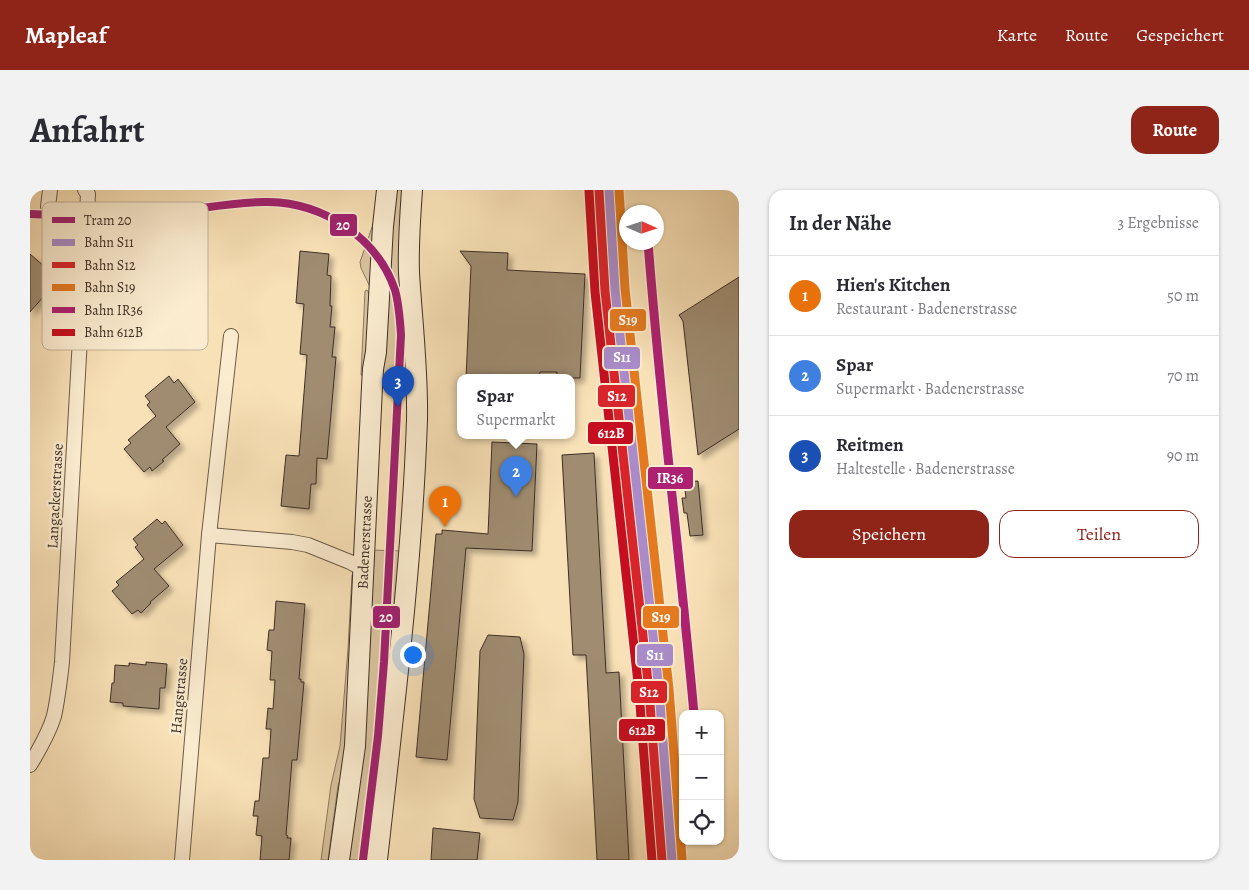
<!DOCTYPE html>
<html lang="de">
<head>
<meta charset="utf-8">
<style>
  body { margin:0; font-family:Alegreya,serif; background:#f2f2f3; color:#2b2b33 }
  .controls { position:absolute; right:15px; bottom:15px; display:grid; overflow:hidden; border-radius:10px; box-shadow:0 1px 4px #0004 }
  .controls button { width:45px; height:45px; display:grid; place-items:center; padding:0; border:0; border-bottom:1px solid #e1e1e2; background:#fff; color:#2b2b33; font:25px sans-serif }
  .compass { position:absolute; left:589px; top:15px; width:45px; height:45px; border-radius:50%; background:#fff; box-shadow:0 1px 4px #0004; rotate:93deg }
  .you { position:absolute; left:382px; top:464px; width:18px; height:18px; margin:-12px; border:4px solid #fff; border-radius:50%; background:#1a73e8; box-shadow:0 0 0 8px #1a73e833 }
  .badge { display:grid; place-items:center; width:32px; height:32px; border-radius:50%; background:#8f2418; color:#fff; font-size:16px; font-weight:700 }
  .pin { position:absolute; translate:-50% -41px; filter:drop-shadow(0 1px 2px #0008) }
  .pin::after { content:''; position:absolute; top:26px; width:18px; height:15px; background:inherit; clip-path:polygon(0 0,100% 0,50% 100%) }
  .popup { position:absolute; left:427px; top:184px; width:118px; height:65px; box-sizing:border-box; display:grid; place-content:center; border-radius:10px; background:#fff; filter:drop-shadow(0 1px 4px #0005); font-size:16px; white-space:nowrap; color:#7c7c81 }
  .popup b { font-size:19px; color:#2b2b33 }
  .popup::after { content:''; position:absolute; left:50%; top:100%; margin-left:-10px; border:10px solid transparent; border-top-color:#fff }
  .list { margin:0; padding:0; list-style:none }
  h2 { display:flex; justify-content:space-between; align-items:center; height:65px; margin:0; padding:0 20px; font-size:21px }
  h2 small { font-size:16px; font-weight:400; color:#7c7c81 }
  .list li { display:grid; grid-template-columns:32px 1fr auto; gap:15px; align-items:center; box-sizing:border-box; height:80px; padding:0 20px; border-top:1px solid #e1e1e2 }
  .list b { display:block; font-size:19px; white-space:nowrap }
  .list p { margin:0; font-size:16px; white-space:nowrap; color:#7c7c81 }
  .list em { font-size:16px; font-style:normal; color:#7c7c81 }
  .actions { display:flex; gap:10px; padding:15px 20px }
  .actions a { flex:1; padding:11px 0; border:1px solid #8f2418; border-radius:15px; text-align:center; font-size:18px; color:#8f2418 }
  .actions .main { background:#8f2418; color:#fff }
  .icon { flex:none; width:28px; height:28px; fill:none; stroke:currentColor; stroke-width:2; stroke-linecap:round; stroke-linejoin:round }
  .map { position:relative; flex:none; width:709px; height:670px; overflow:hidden; border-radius:15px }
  header { display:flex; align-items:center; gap:30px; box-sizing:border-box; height:70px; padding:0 25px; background:#8f2418; color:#fff }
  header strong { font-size:24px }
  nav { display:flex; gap:28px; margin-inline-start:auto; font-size:18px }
  .intro { display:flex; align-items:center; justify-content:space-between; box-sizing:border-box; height:120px; padding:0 30px }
  h1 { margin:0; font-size:35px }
  .button { padding:12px 22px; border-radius:15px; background:#8f2418; color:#fff; font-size:18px; font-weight:700 }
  main { display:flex; gap:30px; padding:0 30px }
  aside { flex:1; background:#fff; border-radius:15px; box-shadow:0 1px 4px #0004 }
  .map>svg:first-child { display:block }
  .green { fill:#d9c39e; stroke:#8b7962 }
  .building { fill:#9f8c71; stroke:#3d2f25; filter:url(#shadow) }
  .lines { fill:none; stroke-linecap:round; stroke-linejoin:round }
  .street-casing { stroke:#6c5c4a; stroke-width:16 }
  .secondary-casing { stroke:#3d2f25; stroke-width:22 }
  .street { stroke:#fbecd0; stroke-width:14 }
  .secondary { stroke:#fbecd0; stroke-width:20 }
  .rail-1-casing { stroke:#fbecd0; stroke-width:12 }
  .rail-2-casing { stroke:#fbecd0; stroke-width:12 }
  .rail-3-casing { stroke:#fbecd0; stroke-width:12 }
  .rail-4-casing { stroke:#fbecd0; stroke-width:12 }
  .rail-5-casing { stroke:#fbecd0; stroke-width:12 }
  .rail-1 { stroke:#a88bc8; stroke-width:9 }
  .rail-2 { stroke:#d8242b; stroke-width:9 }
  .rail-3 { stroke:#e37a20; stroke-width:9 }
  .rail-4 { stroke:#ae2071; stroke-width:9 }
  .rail-5 { stroke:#c50e1f; stroke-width:9 }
  .tram-1-casing { stroke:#fbecd0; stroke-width:11 }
  .tram-1 { stroke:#a0216e; stroke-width:8 }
  .labels { text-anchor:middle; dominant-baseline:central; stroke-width:5; stroke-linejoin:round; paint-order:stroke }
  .street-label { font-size:15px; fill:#3d2f25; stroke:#fbecd0 }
  .key { fill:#fbecd0; stroke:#c2b39d; stroke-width:1 }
  .key-label { font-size:14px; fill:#3d2f25 }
  .line-badge { stroke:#fbecd0; stroke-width:2 }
  .badge-label { font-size:14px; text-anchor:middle; font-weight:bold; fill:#fff }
</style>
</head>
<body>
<header>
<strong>Mapleaf</strong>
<nav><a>Karte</a><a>Route</a><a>Gespeichert</a></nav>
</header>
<div class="intro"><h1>Anfahrt</h1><a class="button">Route</a></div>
<main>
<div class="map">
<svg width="709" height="670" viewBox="0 0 709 670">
  <defs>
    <filter id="shadow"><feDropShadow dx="4.5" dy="4.5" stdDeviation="2.5" flood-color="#0004"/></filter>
  </defs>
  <rect width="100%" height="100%" fill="#f9e1b7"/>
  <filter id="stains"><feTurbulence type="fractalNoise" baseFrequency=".004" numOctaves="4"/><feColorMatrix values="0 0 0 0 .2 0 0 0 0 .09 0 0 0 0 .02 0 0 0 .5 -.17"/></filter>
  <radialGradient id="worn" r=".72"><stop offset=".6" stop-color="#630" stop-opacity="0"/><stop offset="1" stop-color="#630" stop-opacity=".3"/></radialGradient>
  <!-- green -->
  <g class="green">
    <path d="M362,0h10l9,192 -32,-1z"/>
    <path d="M350,14l-9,85 -10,-21 -1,-6z"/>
    <path d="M337,100l2,3 1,7 -4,76 -5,-1 4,-84z"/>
    <path d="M340,360l33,1 -31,309h-23l6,-49z"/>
    <path d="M322,385h5l-10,181 -9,30 -10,74h-7l10,-75 9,-39 8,-97z"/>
  </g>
  <!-- building -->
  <g class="building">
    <path d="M270,61l29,3 -2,21 4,1 -1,30h2l-2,21h5l-3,30h4l-9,102 -10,-1 -1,26h-5l-2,25 -28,-3 5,-51 13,1 8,-101 -7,-1 4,-50 -8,-1z"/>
    <path d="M430,61l48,2 -1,17 78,4 -5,104h-23v-6h-17l-1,6h-73l5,-112z"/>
    <path d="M0,64l29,25 -29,33z"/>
    <path d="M137,86l21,1 -1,24h-9l-1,21 -29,-2v-3h-14l2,-38 14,1v-3l17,1z"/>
    <path d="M709,87v152l-41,26 -15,-134 -4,-6z"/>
    <path d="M139,186l5,7 4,-4 17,23 -29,25 14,17 -18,16 2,1 -12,10 -2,-4 -6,5 -20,-23 7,-6 -3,-3 28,-24 -9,-11 3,-3 -5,-6z"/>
    <path d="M462,252l45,2 -5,107 -66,-3 -19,212 -31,-3 20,-223h6v-4l46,4z"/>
    <path d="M564,263l12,220 13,-1 10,188h-32l-11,-205h-13l-11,-200z"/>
    <path d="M668,291l5,54 -13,1 -3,-23h-3l-2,-15h4l-2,-16z"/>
    <path d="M127,329l5,5 3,-3 18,24 -29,24 15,17 -19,16 1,1 -10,10 -3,-3 -6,4 -20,-23 7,-6 -3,-3 28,-23 -9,-12 3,-2 -5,-6z"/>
    <path d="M246,411l29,3 -6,75h2v3h3l-7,78h-5l-6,75 2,1 -1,2h4l-2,22h-29l2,-24 -6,-1 2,-19h-5l2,-15h4l4,-43h6l2,-29h-5l2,-21 5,1 2,-29h-5l2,-29 -5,-1 2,-20h5z"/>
    <path d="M458,445l32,2 4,17 -6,148 -5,18 -33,-2 -6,-19 6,-148z"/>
    <path d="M116,472l21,2 -2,24h-5l-1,21 -36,-3v-3l-13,-1 2,-19h2l1,-18 14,1v-3l17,2z"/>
    <path d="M403,638l47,5 -3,27h-46z"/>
  </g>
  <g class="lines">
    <defs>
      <g id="street">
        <path d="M20,0l-2,17 11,12 27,4"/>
        <path d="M179,345l83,7 16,3 42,17 13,7"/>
        <path d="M0,575c9,-15 19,-32 24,-49 4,-18 6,-36 8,-54l26,-468 -3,-4"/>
        <path d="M152,670l27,-325 22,-199"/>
      </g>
      <g id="secondary">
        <path id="s1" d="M309,670l16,-114 17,-359 1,-18 3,-17 7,-126 4,-36"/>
        <path d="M347,670c16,-146 35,-293 40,-440 1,-49 -5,-98 -8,-147 -1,-28 1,-55 3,-83"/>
      </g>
    </defs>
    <!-- street casing -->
    <use href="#street" class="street-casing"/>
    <!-- secondary casing -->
    <use href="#secondary" class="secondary-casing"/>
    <!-- street -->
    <use href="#street" class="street"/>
    <!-- secondary -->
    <use href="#secondary" class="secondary"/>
    <defs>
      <path id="rail-1" d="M579,0l6,100 44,400 13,170"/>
      <path id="rail-2" d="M569,1l6,100 44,400 13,169"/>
      <path id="rail-3" d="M589,0l6,99 44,400 13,170"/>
      <path id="rail-4" d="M618,52c12,158 32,315 46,472"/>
      <path id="rail-5" d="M559,1l6,101 44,400 13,168"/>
    </defs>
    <!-- rail-1 casing -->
    <use href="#rail-1" class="rail-1-casing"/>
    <!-- rail-2 casing -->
    <use href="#rail-2" class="rail-2-casing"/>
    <!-- rail-3 casing -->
    <use href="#rail-3" class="rail-3-casing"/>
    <!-- rail-4 casing -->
    <use href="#rail-4" class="rail-4-casing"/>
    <!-- rail-5 casing -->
    <use href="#rail-5" class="rail-5-casing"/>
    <!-- rail-1 -->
    <use href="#rail-1" class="rail-1"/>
    <!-- rail-2 -->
    <use href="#rail-2" class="rail-2"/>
    <!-- rail-3 -->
    <use href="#rail-3" class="rail-3"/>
    <!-- rail-4 -->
    <use href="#rail-4" class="rail-4"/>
    <!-- rail-5 -->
    <use href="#rail-5" class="rail-5"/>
    <defs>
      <path id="tram-1" d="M0,24c44,2 89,3 133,-1 35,-3 70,-12 106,-11 54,1 108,35 126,88 4,14 5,30 6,45l-17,327 -6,74 -15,124"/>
    </defs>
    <!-- tram-1 casing -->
    <use href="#tram-1" class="tram-1-casing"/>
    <!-- tram-1 -->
    <use href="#tram-1" class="tram-1"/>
  </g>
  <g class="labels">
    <!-- street labels -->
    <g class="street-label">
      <text transform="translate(25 306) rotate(-87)">Langackerstrasse</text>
      <text stroke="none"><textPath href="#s1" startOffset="319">Badenerstrasse</textPath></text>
      <text transform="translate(149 506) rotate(-85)">Hangstrasse</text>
    </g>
  </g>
  <!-- legend -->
  <rect x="12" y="12" width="166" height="148" rx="8" class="key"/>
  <rect x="22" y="27" width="23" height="6" fill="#a0216e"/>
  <rect x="22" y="49" width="23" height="7" fill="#a88bc8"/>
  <rect x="22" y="72" width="23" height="6" fill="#d8242b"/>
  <rect x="22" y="94" width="23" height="7" fill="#e37a20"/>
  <rect x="22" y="117" width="23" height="6" fill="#ae2071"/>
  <rect x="22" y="139" width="23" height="7" fill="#c50e1f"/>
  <g class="key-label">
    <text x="54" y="35">Tram 20</text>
    <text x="54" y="57">Bahn S11</text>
    <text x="54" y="80">Bahn S12</text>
    <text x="54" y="102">Bahn S19</text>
    <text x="54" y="125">Bahn IR36</text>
    <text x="54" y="147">Bahn 612B</text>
  </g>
  <g class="line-badge">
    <rect x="299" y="23" width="29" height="24" rx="5" fill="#a0216e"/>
    <rect x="579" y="118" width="38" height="24" rx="5" fill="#e37a20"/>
    <rect x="573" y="156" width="38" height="24" rx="5" fill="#a88bc8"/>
    <rect x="567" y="194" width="39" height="24" rx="5" fill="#d8242b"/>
    <rect x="557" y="231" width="47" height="24" rx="5" fill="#c50e1f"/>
    <rect x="617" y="276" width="47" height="24" rx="5" fill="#ae2071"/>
    <rect x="612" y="415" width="38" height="24" rx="5" fill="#e37a20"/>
    <rect x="342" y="415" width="29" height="24" rx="5" fill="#a0216e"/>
    <rect x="606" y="453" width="38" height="24" rx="5" fill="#a88bc8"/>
    <rect x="600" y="490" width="38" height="24" rx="5" fill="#d8242b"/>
    <rect x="588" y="528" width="48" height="24" rx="5" fill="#c50e1f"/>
  </g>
  <g class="badge-label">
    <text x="313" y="40">20</text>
    <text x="598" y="135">S19</text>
    <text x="592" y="172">S11</text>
    <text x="587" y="211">S12</text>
    <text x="581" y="248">612B</text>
    <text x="640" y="293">IR36</text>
    <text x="631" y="432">S19</text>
    <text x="356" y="432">20</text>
    <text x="625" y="470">S11</text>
    <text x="619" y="507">S12</text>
    <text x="612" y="545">612B</text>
  </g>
  <rect width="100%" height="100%" filter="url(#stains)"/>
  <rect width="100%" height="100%" fill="url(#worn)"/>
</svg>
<div class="controls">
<button>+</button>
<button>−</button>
<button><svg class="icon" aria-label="locate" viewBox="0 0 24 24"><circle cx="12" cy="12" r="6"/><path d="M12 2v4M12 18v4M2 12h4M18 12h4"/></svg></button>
</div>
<svg class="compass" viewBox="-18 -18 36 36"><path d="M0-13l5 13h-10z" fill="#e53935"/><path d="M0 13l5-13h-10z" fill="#7c7c81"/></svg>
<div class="you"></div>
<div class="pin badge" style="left:415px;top:337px;background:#e8710a">1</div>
<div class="pin badge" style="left:486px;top:307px;background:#3f7fe0">2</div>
<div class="popup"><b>Spar</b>Supermarkt</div>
<div class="pin badge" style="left:368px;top:217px;background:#1a4fb4">3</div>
</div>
<aside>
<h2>In der Nähe<small>3 Ergebnisse</small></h2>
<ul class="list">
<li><span class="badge" style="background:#e8710a">1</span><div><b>Hien's Kitchen</b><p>Restaurant · Badenerstrasse</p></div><em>50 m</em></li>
<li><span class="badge" style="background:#3f7fe0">2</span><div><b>Spar</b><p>Supermarkt · Badenerstrasse</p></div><em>70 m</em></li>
<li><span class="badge" style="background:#1a4fb4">3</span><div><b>Reitmen</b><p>Haltestelle · Badenerstrasse</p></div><em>90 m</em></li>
</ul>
<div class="actions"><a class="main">Speichern</a><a>Teilen</a></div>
</aside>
</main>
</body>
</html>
